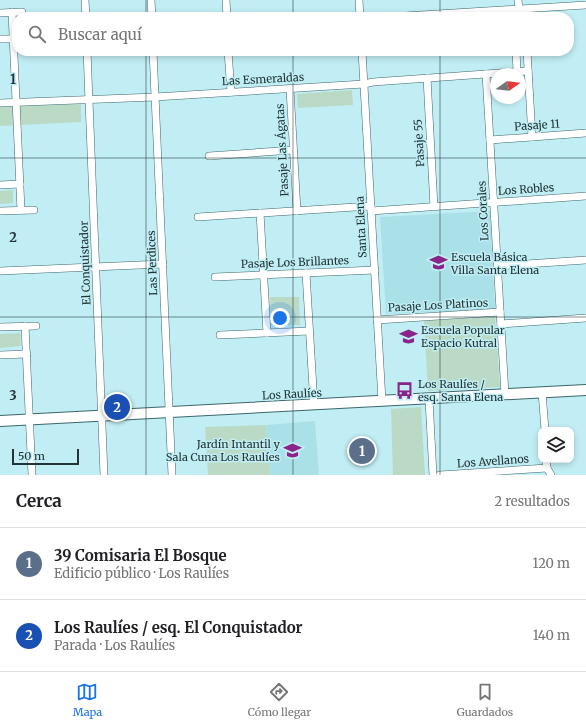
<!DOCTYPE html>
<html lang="es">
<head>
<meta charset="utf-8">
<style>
  body { margin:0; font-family:Merriweather,serif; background:#f2f2f2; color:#202124 }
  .controls { position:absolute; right:12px; bottom:12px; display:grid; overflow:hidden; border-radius:8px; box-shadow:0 2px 6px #0003 }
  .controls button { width:36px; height:36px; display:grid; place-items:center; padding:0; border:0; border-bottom:1px solid #e0e0e0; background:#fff; color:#202124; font:20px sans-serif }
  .compass { position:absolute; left:490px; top:68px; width:36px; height:36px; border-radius:50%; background:#fff; box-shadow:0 2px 6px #0003; rotate:75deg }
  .scale { position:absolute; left:12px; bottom:10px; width:67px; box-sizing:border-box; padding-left:4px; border:2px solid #223437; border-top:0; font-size:11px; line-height:14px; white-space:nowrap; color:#223437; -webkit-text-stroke:3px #c0eef4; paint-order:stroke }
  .you { position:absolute; left:280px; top:318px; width:14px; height:14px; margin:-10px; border:3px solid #fff; border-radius:50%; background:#1a73e8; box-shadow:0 0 0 6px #1a73e833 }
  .badge { display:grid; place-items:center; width:26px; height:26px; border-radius:50%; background:#1a73e8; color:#fff; font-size:13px; font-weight:700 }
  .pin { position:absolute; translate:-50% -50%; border:2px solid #fff; box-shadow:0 1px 4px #0006 }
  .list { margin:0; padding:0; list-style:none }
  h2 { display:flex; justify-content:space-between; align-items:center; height:52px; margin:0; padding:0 16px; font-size:17px }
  h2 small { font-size:13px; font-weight:400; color:#757577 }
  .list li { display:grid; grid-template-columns:26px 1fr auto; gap:12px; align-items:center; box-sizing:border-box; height:72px; padding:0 16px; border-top:1px solid #e0e0e0 }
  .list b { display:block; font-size:15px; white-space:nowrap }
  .list p { margin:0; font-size:13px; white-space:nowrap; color:#757577 }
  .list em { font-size:13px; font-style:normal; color:#757577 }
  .icon { flex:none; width:22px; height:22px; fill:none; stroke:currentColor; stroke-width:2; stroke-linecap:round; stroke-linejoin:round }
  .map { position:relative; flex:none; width:586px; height:475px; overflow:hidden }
  .search { position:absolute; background:#fff; box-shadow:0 2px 6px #0003; left:12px; right:12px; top:12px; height:44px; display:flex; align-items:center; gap:10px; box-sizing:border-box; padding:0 14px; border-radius:16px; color:#757577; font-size:15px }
  .sheet { height:196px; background:#fff }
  nav { display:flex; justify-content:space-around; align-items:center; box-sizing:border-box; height:56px; border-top:1px solid #e0e0e0; background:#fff; font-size:11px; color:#757577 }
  nav a { display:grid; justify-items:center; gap:2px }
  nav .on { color:#1a73e8 }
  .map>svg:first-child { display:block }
  .built { fill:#aae1e8 }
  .green { fill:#badac6 }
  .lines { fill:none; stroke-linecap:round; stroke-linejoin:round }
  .street-casing { stroke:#3c666c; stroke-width:8 }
  .secondary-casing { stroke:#3c666c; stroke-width:12 }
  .street { stroke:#fff; stroke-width:7 }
  .secondary { stroke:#fff; stroke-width:10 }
  .grid { fill:none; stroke:#223437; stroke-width:1; stroke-opacity:0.55 }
  .labels { text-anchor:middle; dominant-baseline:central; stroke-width:3; stroke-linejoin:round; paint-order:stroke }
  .street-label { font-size:11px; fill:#223437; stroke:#c0eef4 }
  .poi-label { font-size:11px; fill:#223437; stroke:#c0eef4; text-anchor:start }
  .grid-label { font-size:13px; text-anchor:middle; font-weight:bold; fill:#223437; stroke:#c0eef4; stroke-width:3; stroke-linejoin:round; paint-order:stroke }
</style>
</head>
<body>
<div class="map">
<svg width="586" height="475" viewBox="0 0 586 475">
  <rect width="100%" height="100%" fill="#c0eef4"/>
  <!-- built -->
  <g class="built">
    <path d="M490,211l5,98 -109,5 -6,-97z"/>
    <path d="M315,421l4,54h-49l-4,-50z"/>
  </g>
  <!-- green -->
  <g class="green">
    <path d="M352,90l1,15 -55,3 -1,-14z"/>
    <path d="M81,104v18l-81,4v-19z"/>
    <path d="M13,190v13l-13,1v-13z"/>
    <path d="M270,297h29l1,28h-29z"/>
    <path d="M495,316l5,71 -72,4 -4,-70z"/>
    <path d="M20,333l1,13 -21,2v-14z"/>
    <path d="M421,407l4,68h-32l-2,-66z"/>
    <path d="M266,425l4,50h-62l-3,-48z"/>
  </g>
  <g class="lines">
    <defs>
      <g id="street">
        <path d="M85,0l1,17"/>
        <path d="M151,0l1,17"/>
        <path d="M226,0l1,17"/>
        <path d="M359,0l1,17"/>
        <path d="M519,9l6,8"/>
        <path d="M12,12l9,198"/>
        <path d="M0,13l22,-1"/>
        <path d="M389,17l197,-12"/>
        <path d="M514,17l5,-8 -1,-9"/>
        <path d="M0,39h13"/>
        <path d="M87,51l17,424"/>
        <path d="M153,51l19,424"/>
        <path d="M228,51l3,41"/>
        <path d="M362,51l20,350"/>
        <path d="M516,51l1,20"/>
        <path d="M527,51l5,86"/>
        <path d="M486,74l19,320"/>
        <path d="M427,78l7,129"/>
        <path d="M290,89l7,122"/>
        <path d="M0,103l155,-6 209,-13 9,-2 155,-11"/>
        <path d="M490,140l96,-7"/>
        <path d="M209,156l84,-6"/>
        <path d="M0,185l20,-1"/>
        <path d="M0,211l34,-1"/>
        <path d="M371,211l215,-15"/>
        <path d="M260,213l7,120"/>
        <path d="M198,217l173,-11"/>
        <path d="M497,266l89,-6"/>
        <path d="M0,271l163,-7"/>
        <path d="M306,273l8,132"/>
        <path d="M215,277l160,-7"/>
        <path d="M377,320l123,-8"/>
        <path d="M501,324l85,-6"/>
        <path d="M25,326l7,149"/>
        <path d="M0,327l36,-1"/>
        <path d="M220,335l89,-4"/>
        <path d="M0,355l27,-1"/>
        <path d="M542,392l3,38"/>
        <path d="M429,399l4,76"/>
        <path d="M546,460l1,8 4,7"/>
        <path d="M440,475l107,-7"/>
      </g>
      <path id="secondary" d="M0,421l586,-31"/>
    </defs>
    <!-- street casing -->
    <use href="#street" class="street-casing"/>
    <!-- secondary casing -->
    <use href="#secondary" class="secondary-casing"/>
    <!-- street -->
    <use href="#street" class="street"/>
    <!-- secondary -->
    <use href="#secondary" class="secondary"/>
  </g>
  <!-- grid -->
  <path class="grid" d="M146,0v17M293,0v17M440,0v17M146,51v424M293,51v424M440,51v424M0,158h586M0,317h586"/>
  <!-- icons -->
  <defs>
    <symbol id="school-bare" viewBox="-9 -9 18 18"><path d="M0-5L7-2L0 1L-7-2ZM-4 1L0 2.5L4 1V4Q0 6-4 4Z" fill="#8a238a" stroke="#c0eef4" stroke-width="2.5" paint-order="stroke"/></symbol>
    <symbol id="bus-bare" viewBox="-9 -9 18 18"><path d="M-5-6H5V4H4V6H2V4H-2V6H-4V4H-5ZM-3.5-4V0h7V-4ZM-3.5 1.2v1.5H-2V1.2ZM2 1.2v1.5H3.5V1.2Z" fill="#8a238a" stroke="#c0eef4" stroke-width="2.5" paint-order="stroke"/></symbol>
  </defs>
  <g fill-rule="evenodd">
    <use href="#school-bare" x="426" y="250" width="25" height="25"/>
    <use href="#school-bare" x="396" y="324" width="25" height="25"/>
    <use href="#bus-bare" x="392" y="378" width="25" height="25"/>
    <use href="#school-bare" x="280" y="438" width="25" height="25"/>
  </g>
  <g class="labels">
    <!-- street labels -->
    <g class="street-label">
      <text transform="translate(263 79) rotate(-3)">Las Esmeraldas</text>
      <text transform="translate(537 125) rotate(-4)">Pasaje 11</text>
      <text transform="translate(419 143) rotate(-93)">Pasaje 55</text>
      <text transform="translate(282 150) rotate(-93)">Pasaje Las Ágatas</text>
      <text transform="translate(526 189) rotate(-4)">Los Robles</text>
      <text transform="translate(483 211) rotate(-93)">Los Corales</text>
      <text transform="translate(361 227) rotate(-93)">Santa Elena</text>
      <text transform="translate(295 262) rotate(-2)">Pasaje Los Brillantes</text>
      <text transform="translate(85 263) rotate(-92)">El Conquistador</text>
      <text transform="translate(152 263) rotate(-92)">Las Perdices</text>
      <text transform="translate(438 305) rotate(-3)">Pasaje Los Platinos</text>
      <text transform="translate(292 394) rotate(-3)">Los Raulíes</text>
      <text transform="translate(493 461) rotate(-4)">Los Avellanos</text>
    </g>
    <!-- poi labels -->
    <g class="poi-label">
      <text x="451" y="257">Escuela Básica<tspan x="451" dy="13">Villa Santa Elena</tspan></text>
      <text x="421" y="330">Escuela Popular<tspan x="421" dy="13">Espacio Kutral</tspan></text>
      <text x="418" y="384">Los Raulíes /<tspan x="418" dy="13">esq. Santa Elena</tspan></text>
      <text x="280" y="444" text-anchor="end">Jardín Intantil y<tspan x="280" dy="13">Sala Cuna Los Raulíes</tspan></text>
    </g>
  </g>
  <g class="grid-label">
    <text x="13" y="84">1</text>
    <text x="13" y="242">2</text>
    <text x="13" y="400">3</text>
  </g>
</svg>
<div class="controls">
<button><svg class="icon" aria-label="layers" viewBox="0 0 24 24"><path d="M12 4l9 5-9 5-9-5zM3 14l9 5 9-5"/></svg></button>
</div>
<svg class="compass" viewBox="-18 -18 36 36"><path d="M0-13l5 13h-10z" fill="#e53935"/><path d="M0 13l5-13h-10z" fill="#757577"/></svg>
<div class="scale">50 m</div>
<div class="you"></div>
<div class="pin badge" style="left:362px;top:451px;background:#5c6f8a">1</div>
<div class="pin badge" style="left:117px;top:407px;background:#1a4fb4">2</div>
<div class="search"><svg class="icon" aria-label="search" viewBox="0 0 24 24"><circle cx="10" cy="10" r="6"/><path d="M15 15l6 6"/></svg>Buscar aquí</div>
</div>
<section class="sheet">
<h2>Cerca<small>2 resultados</small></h2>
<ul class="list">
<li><span class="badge" style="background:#5c6f8a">1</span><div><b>39 Comisaria El Bosque</b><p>Edificio público · Los Raulíes</p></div><em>120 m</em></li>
<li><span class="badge" style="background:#1a4fb4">2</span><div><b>Los Raulíes / esq. El Conquistador</b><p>Parada · Los Raulíes</p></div><em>140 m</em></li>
</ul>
</section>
<nav>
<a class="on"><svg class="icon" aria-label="map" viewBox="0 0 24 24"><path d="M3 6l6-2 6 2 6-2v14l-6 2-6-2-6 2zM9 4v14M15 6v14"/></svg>Mapa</a>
<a><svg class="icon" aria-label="directions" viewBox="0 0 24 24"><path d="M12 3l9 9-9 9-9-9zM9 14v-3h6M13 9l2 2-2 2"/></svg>Cómo llegar</a>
<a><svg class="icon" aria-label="saved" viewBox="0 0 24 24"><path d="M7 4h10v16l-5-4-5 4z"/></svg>Guardados</a>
</nav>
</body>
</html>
